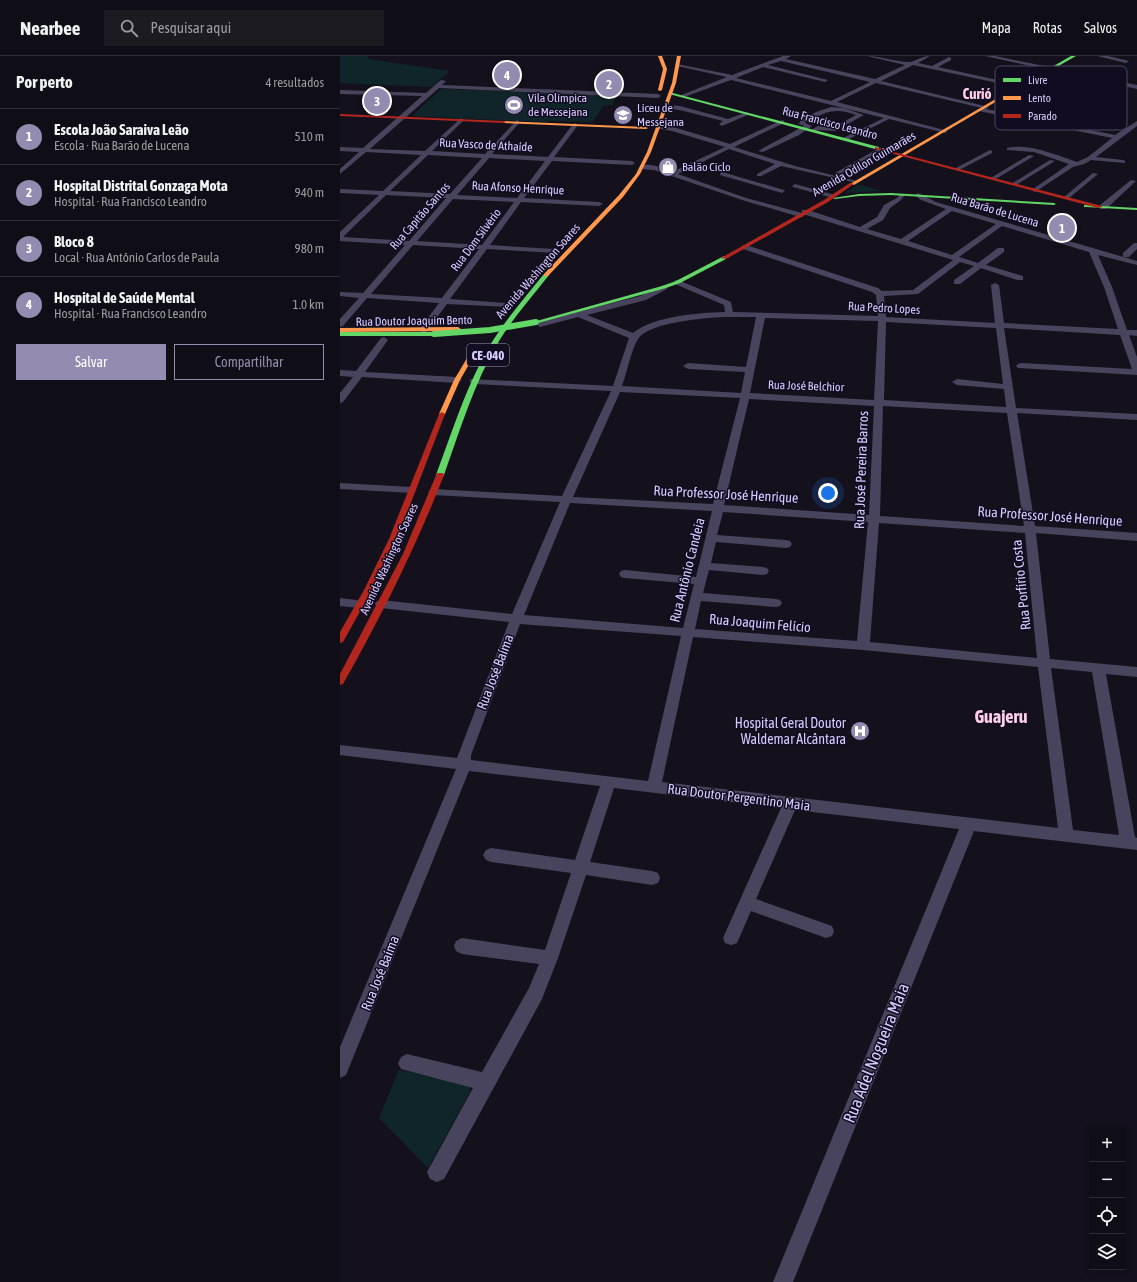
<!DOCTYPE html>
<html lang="pt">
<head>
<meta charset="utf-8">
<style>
  body { margin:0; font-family:"Asap Condensed",sans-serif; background:#1d1b22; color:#f1f3f6 }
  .controls { position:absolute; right:12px; bottom:12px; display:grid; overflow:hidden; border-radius:0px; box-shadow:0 2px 6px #0003 }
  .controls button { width:36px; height:36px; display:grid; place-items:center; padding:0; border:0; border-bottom:1px solid #2f2d34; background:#0f0d15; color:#f1f3f6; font:20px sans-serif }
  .you { position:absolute; left:488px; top:437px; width:14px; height:14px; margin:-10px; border:3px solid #fff; border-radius:50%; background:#1a73e8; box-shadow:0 0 0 6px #1a73e833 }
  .badge { display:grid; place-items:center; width:26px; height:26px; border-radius:50%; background:#938bb0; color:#fff; font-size:13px; font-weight:700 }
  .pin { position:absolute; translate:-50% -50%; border:2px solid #fff; box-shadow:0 1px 4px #0006 }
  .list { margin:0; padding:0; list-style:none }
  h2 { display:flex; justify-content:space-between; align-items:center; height:52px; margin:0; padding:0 16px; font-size:17px }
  h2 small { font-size:13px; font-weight:400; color:#9b9ca0 }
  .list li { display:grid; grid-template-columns:26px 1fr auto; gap:12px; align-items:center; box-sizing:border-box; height:56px; padding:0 16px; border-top:1px solid #2f2d34 }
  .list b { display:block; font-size:15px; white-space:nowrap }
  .list p { margin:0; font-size:13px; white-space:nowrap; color:#9b9ca0 }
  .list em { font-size:13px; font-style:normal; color:#9b9ca0 }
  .actions { display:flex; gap:8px; padding:12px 16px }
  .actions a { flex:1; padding:9px 0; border:1px solid #938bb0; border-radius:0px; text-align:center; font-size:14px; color:#938bb0 }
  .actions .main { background:#938bb0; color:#fff }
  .icon { flex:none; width:22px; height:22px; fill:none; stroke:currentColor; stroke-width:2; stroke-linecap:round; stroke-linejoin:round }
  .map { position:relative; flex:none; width:797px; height:1226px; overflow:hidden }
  header { display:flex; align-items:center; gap:24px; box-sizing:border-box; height:56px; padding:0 20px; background:#0f0d15; border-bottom:1px solid #2f2d34 }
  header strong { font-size:19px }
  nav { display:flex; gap:22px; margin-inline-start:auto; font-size:14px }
  .search { width:280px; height:36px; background:#1d1b22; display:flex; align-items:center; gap:10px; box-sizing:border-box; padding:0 14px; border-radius:0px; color:#9b9ca0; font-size:15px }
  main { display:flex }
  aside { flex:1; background:#0f0d15 }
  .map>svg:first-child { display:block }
  .green { fill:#102529 }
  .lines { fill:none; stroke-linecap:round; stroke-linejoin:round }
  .stream { stroke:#08143c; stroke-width:1.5 }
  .street { fill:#49445d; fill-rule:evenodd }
  .fast { fill:#63d668; fill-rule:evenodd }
  .slow { fill:#ff974d; fill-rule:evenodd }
  .jam { fill:#b3261e; fill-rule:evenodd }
  .fast-bridge { stroke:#63d668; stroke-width:6 }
  .labels { text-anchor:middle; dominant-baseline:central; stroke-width:3; stroke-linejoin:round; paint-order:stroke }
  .far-poi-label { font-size:12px; fill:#d8ccff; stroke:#120c21; text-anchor:start }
  .far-street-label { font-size:12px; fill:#d8ccff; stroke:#120c21 }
  .shield { fill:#120c21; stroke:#9d92bc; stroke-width:1 }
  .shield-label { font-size:13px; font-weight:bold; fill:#d8ccff }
  .street-label { font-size:14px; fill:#d8ccff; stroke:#120c21 }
  .poi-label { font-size:14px; fill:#d8ccff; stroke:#120c21; text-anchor:end }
  .far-district-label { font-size:15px; font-weight:bold; fill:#ffcee7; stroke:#120c21 }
  .near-street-label { font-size:17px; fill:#d8ccff; stroke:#120c21 }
  .district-label { font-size:18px; font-weight:bold; fill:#ffcee7; stroke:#120c21 }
  .key { fill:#120c21; stroke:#4d4664; stroke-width:1 }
  .key-label { font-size:11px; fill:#d8ccff }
</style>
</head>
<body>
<header>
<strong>Nearbee</strong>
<div class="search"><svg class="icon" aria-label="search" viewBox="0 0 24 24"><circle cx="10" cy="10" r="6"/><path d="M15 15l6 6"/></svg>Pesquisar aqui</div>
<nav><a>Mapa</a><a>Rotas</a><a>Salvos</a></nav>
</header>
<main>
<aside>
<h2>Por perto<small>4 resultados</small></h2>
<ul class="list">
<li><span class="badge">1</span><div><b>Escola João Saraiva Leão</b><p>Escola · Rua Barão de Lucena</p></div><em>510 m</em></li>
<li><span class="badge">2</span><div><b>Hospital Distrital Gonzaga Mota</b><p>Hospital · Rua Francisco Leandro</p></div><em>940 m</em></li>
<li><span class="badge">3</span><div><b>Bloco 8</b><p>Local · Rua Antônio Carlos de Paula</p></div><em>980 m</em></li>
<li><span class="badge">4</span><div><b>Hospital de Saúde Mental</b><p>Hospital · Rua Francisco Leandro</p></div><em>1.0 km</em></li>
</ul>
<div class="actions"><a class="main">Salvar</a><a>Compartilhar</a></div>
</aside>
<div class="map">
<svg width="797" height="1226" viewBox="0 0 797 1226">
  <rect width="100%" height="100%" fill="#14111c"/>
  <!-- green -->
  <g class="green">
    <path d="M0,0h27l2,3 81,12 -18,16 -92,-4z"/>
    <path d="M101,33l166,6 10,2 -5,8 -9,1 -10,16 -42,-1 -7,1 -132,-6z"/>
    <path d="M518,129h3l20,6 -37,2z"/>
    <path d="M59,1014l69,11 2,3v8l-42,76 -49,-50z"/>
  </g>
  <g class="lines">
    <!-- stream -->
    <path class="stream" d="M786,13l7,-6"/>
    <!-- street -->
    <g class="street">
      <path d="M443,0h8l-5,3 89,20 30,-14 -38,-9c14,0 28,6 42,6 6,0 12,-6 21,-6l-12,7 14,3 17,-9 2,1v2l-13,7 87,19 -3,2 -109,-23 -32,16 108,26 -3,2 -110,-26 -39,19 111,29 -3,2 -56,-14 -44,22 -3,-2 1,-1 41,-20 -153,-38 -47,17 -5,-1 48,-19 -50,-11v-2l55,11zM441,5l89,21 -39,19 -95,-23 27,-11 62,15 3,-2 -60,-15z"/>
      <path d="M645,0h10l142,29v4l-27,-6 -26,16 -3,-2 1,-1 22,-14z"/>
      <path d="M757,0h11l21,5 -3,2z"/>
      <path d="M101,24l5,1 -4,4 216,9 3,2 -3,2 -219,-10 -69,61 55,2 36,-33 3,2 -1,1 -31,30 53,3 32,-34 2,1v2l-27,31 56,3 25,-33 2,-1 3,2 -24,32 78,4 3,2 -3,2 -80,-4 -28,37 75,4 4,2 -4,2 -78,-4 -31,43 64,4h3v4l-70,-4 -37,50 56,4h3l1,2 -1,2 -62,-3 -21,28 -3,1 -4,-3 20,-27 -72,-5 -24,28 -3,1v-8l19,-21 -19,-2v-4l23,1 42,-48 -65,-4v-9l39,-37 -39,-2v-4l43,2 38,-36 -55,-3 -26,22v-5l19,-17 -19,-1v-4l23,1 59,-52 -82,-2v-4l86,3zM88,99l54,3 -32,36 -60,-3zM149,102l56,3 -28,37 -60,-3zM46,139l60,3 -37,43 -66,-4zM113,143l61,3 -32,43 -65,-4zM73,189l66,4 -37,49 -71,-4z"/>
      <path d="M664,39l106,23 3,2 -3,2 -108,-24 -1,-1z"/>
      <path d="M325,49l15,1 48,13 19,-7 3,2 -28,12 -3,-2 4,-3 -43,-11 -17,-2 -1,-1z"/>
      <path d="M491,51l13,1 20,7 -29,16 -16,-1 -8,2v-2l7,-4 14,2 24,-13c-21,-8 -31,-3 -51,8l7,3 -13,9 -36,17 -5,-1 46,-25 -5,-2 1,-3 16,-9z"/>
      <path d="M641,52l134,27 22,-14v5l-41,31 27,3 2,1v2l-34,-3 -7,4 -11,3 -38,25 -2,-1v-2l36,-25 -35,-12 -27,-2v-2c23,-5 48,7 70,14l11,-5 24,-19 -133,-27 -1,-1z"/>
      <path d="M442,64l2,1v2l-50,24 61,19 62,15v2l-76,-17 -20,10h-4v-2l18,-10 -46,-15 -51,25 68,24 56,15v-3h6l52,17 17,-10 7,-12 13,-7 3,-4h4l1,1 -4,5 -11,8 -7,12 -16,9 34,10 45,-30 -25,-9 -6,-5 3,-2 18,9 201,59v4l-39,-10 14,32 15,43h10v6l-8,-1 8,22v18l-119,-7 -2,-2 2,-2 3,-1 111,6 -12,-34 -116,-7 12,80 121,6v6l-120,-7 18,113 102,7v8l-101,-8 14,126 87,8v10l-31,-3 29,163 2,1v12l-163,-19 -181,451h-20l186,-453 -164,-19 -39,89 76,27 2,5 -2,5 -6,2 -75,-27 -14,32 -6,2 -6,-2 -2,-5 58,-130 -167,-20 -24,74 62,9 6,2 2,5 -2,5 -6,2 -66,-10 -28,83 -16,41 -98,180 -7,3 -7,-3 -3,-7 46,-84 -72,-19 -3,-6 3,-6 6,-3 75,18 47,-84 10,-24 -77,-10 -6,-3 -2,-5 2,-5 6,-3 83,12 26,-77 -80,-11 -5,-2 -3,-5 3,-5 5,-2 84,12 25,-74 -131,-15 -123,304 -6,3v-31l116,-278 -116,-14v-10l117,13 52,-136 -128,-14 -4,-1 -2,-3 2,-3 4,-1 131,14 48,-112 -127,-7 -5,-3 5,-3 129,7 49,-105 -137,-7 -5,-3 2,-2 142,7 16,-48 -51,-21 -38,10 -4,-3 1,-2 103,-26 24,-11h3v4l-21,11 -59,15 46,18c21,-17 64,-20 92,-21l-1,-7 -49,-21v-4h3l53,22 2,10 145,4 -2,-21 -4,-3 -129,-43v-4h3l132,43 4,3 31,-1 40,-30 -150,-46v3h-3l-58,-17 -88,-30 -12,-1 -3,-2c8,-6 24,1 33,5l53,-25 -53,-16 -16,-3v-2l17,1 57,17zM612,155l44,13 -44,31 -44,-14zM662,170l87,26 15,35 14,42 -114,-6 -5,-38 -4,-2 -4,2 4,38 -109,-6 -2,-21 34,-2 42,-32 14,4 -20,14v4h6l21,-16 36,12h6v-4l-37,-11 18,-13v-4h-6l-20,15 -19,-6zM389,261h27l-10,50 -58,-4 -5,3 5,3 57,3 -4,21 -119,-7c5,-13 9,-36 16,-47 10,-17 72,-22 91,-22zM425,262l113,3 -4,79 -124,-7zM546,266l110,6 7,56 -46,-5 -5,3 5,3 47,4 2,18 -122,-7zM280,336l120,6 -27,106 -140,-7zM409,343l125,7 -5,109 -145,-10zM543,350l124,7 17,113 -144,-10zM230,447l142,8 -16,66 -71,-7 -4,1 -2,3 2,3 4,1 69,6 -11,44 -159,-13zM383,456l145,10 -11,119 -162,-12 6,-28 75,6 4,-1 2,-3 -2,-3 -4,-1 -73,-6 6,-23 54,5 4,-1 2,-3 -2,-3 -4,-1 -52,-4 5,-21 70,6 4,-1 2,-3 -2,-3 -4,-1 -69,-5zM539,467l146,10 12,125 -167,-16zM180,568l161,12 -33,145 -177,-21v-5zM353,581l170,13 175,17 20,161 -396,-46zM711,612l41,4 27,163 -46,-5z"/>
      <path d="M539,92l5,1 -44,25 -5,-1z"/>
      <path d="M650,94l2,1v2l-33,17 -5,-1z"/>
      <path d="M689,99l5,1 -40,24 -5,-1z"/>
      <path d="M710,104l5,1 -39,24 -5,-1z"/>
      <path d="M382,116l62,18 1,1 -3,2 -62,-18v-2z"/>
      <path d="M753,117l5,1 -30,25h-4v-2z"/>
      <path d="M791,124l5,1 -30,28h-6v-4z"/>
      <path d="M455,128l40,11 1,1 -3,2 -40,-11 -1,-1z"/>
      <path d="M794,187h3v6l-8,8h-6v-4z"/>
      <path d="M44,281l4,3 -23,32 92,5 5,3 -5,3 -95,-6 -19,25 -3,1v-10l13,-16 -13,-1v-6l16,1 25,-33z"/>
      <path d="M0,427l72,4 5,3 -5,3 -72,-4z"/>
      <path d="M0,542l24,3 2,3 -2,3 -4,1 -20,-2z"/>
    </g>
    <!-- fast -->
    <g class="fast">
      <path d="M731,0h5l-49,28 -3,-1z"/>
      <path d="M329,36l210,55v1l-4,1 -206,-55z"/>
      <path d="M551,137l163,10 2,1 -2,1 -163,-10 -32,1 -24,3 -2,-1 26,-4z"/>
      <path d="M744,149l53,3v2l-51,-3h-2z"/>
      <path d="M384,200l2,1v2l-46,24 -14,5 -128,35 -5,-1 129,-36 14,-5z"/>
      <path d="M204,218l5,1c-17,22 -36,43 -50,66 -25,42 -39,89 -55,134l-1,2h-6l-1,-2c17,-45 31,-92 56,-133 15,-24 34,-46 52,-68z"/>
      <path d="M0,276h94l3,2 -3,2h-94z"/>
    </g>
    <!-- slow -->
    <g class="slow">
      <path d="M318,0h4l5,13 -5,21 -2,1 -2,-1 5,-21z"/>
      <path d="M337,0h4l-5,27 -25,69 -11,22 -17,23 -75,79h-4v-2l75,-79 17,-21 11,-22 25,-69z"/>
      <path d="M685,26l3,1 -174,102 -4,-1z"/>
      <path d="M163,65l143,6 2,1 -2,1 -142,-6z"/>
      <path d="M0,272l118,-1 3,2 -3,2 -118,1z"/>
      <path d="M133,292l5,1 -18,31 -15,34 -3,2 -2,-1 -1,-1 15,-34z"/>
    </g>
    <!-- jam -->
    <g class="jam">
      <path d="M0,58l164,7 2,1 -2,1 -164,-7z"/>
      <path d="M535,91l227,59v1l-4,1 -223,-59z"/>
      <path d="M510,127l4,1 -26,18 -102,57 -5,-1 103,-58z"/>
      <path d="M102,356l3,2 -48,125 -25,51 -29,52 -3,1v-11l24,-42 25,-51 50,-125z"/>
      <path d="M97,417h6l1,2c-28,72 -63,142 -101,209l-3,1v-11l63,-120z"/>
    </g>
    <!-- fast-bridge -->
    <path class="fast-bridge" d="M94,278l56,-4 46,-8"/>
  </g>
  <!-- icons -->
  <defs>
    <symbol id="stadium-disc" viewBox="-11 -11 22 22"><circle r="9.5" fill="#938bb0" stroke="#120c21"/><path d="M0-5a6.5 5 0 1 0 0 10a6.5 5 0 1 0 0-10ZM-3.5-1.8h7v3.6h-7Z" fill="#fff"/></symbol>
    <symbol id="school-disc" viewBox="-11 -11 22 22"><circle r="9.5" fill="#938bb0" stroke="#120c21"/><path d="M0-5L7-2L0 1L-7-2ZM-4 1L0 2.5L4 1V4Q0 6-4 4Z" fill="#fff"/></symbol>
    <symbol id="shop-disc" viewBox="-11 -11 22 22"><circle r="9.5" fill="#938bb0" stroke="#120c21"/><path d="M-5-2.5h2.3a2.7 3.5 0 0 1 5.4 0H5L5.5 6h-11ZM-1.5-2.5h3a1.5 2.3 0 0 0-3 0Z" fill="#fff"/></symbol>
    <symbol id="hospital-disc" viewBox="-11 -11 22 22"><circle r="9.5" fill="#938bb0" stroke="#120c21"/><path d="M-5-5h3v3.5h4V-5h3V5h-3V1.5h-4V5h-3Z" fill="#fff"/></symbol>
  </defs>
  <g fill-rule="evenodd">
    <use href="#stadium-disc" x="163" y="38" width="22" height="22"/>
    <use href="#school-disc" x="272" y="48" width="22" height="22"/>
    <use href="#shop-disc" x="317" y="100" width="22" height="22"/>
    <use href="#hospital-disc" x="509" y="664" width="22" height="22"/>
  </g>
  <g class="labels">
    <!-- far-poi labels -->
    <g class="far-poi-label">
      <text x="188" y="42">Vila Olímpica<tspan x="188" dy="14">de Messejana</tspan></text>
      <text x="297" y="52">Liceu de<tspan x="297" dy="14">Messejana</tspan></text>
      <text x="342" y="111">Balão Ciclo</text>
    </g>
    <!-- far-street labels -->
    <g class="far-street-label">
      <text transform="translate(490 67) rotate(15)">Rua Francisco Leandro</text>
      <text transform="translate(146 89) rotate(3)">Rua Vasco de Athaíde</text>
      <text transform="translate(524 108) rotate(-30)">Avenida Odilon Guimarães</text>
      <text transform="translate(178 132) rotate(3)">Rua Afonso Henrique</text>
      <text transform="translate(655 154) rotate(17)">Rua Barão de Lucena</text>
      <text transform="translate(80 160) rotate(-49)">Rua Capitão Santos</text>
      <text transform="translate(136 184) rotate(-53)">Rua Dom Silvério</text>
      <text transform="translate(198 215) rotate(-49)">Avenida Washington Soares</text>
      <text transform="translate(544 252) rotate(3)">Rua Pedro Lopes</text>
      <text transform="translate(74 265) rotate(-1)">Rua Doutor Joaquim Bento</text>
      <text transform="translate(466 330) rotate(2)">Rua José Belchior</text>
      <text transform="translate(49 503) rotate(-65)">Avenida Washington Soares</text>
    </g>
    <!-- shield labels -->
    <rect class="shield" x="127" y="288" width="42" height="22" rx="3"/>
    <g class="shield-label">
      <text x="148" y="299">CE-040</text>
    </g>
    <!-- street labels -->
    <g class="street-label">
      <text transform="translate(521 414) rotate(-88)">Rua José Pereira Barros</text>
      <text transform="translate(386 438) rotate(3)">Rua Professor José Henrique</text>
      <text transform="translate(710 460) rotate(4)">Rua Professor José Henrique</text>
      <text transform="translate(347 514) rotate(-76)">Rua Antônio Candeia</text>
      <text transform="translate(681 529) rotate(-96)">Rua Porfírio Costa</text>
      <text transform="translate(420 567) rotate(5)">Rua Joaquim Felício</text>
      <text transform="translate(155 616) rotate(-69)">Rua José Baíma</text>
      <text transform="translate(399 741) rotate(7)">Rua Doutor Pergentino Maia</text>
      <text transform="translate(40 917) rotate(-68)">Rua José Baíma</text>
    </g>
    <!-- poi labels -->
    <g class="poi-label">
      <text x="506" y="667">Hospital Geral Doutor<tspan x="506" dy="16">Waldemar Alcântara</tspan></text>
    </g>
    <!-- far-district labels -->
    <g class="far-district-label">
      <text x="637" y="37">Curió</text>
    </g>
    <!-- near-street labels -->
    <g class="near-street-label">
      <text transform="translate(536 997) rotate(-68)">Rua Adel Nogueira Maia</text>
    </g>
    <!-- district labels -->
    <g class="district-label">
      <text x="661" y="660">Guajeru</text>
    </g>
  </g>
  <!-- legend -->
  <rect x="655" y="10" width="132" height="64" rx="6" class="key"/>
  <rect x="663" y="22" width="18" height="4" fill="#63d668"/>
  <rect x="663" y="40" width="18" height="4" fill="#ff974d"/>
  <rect x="663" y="58" width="18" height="4" fill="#b3261e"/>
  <g class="key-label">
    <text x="688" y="28">Livre</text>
    <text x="688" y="46">Lento</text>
    <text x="688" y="64">Parado</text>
  </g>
</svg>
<div class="controls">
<button>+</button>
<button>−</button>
<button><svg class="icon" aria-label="locate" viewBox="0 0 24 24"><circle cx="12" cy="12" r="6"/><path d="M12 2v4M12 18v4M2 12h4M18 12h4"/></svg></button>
<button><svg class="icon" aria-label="layers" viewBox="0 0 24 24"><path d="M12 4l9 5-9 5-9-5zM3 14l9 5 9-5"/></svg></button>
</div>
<div class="you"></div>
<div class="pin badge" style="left:722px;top:172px">1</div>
<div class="pin badge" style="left:269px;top:28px">2</div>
<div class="pin badge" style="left:37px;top:45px">3</div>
<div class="pin badge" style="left:167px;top:19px">4</div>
</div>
</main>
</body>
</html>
